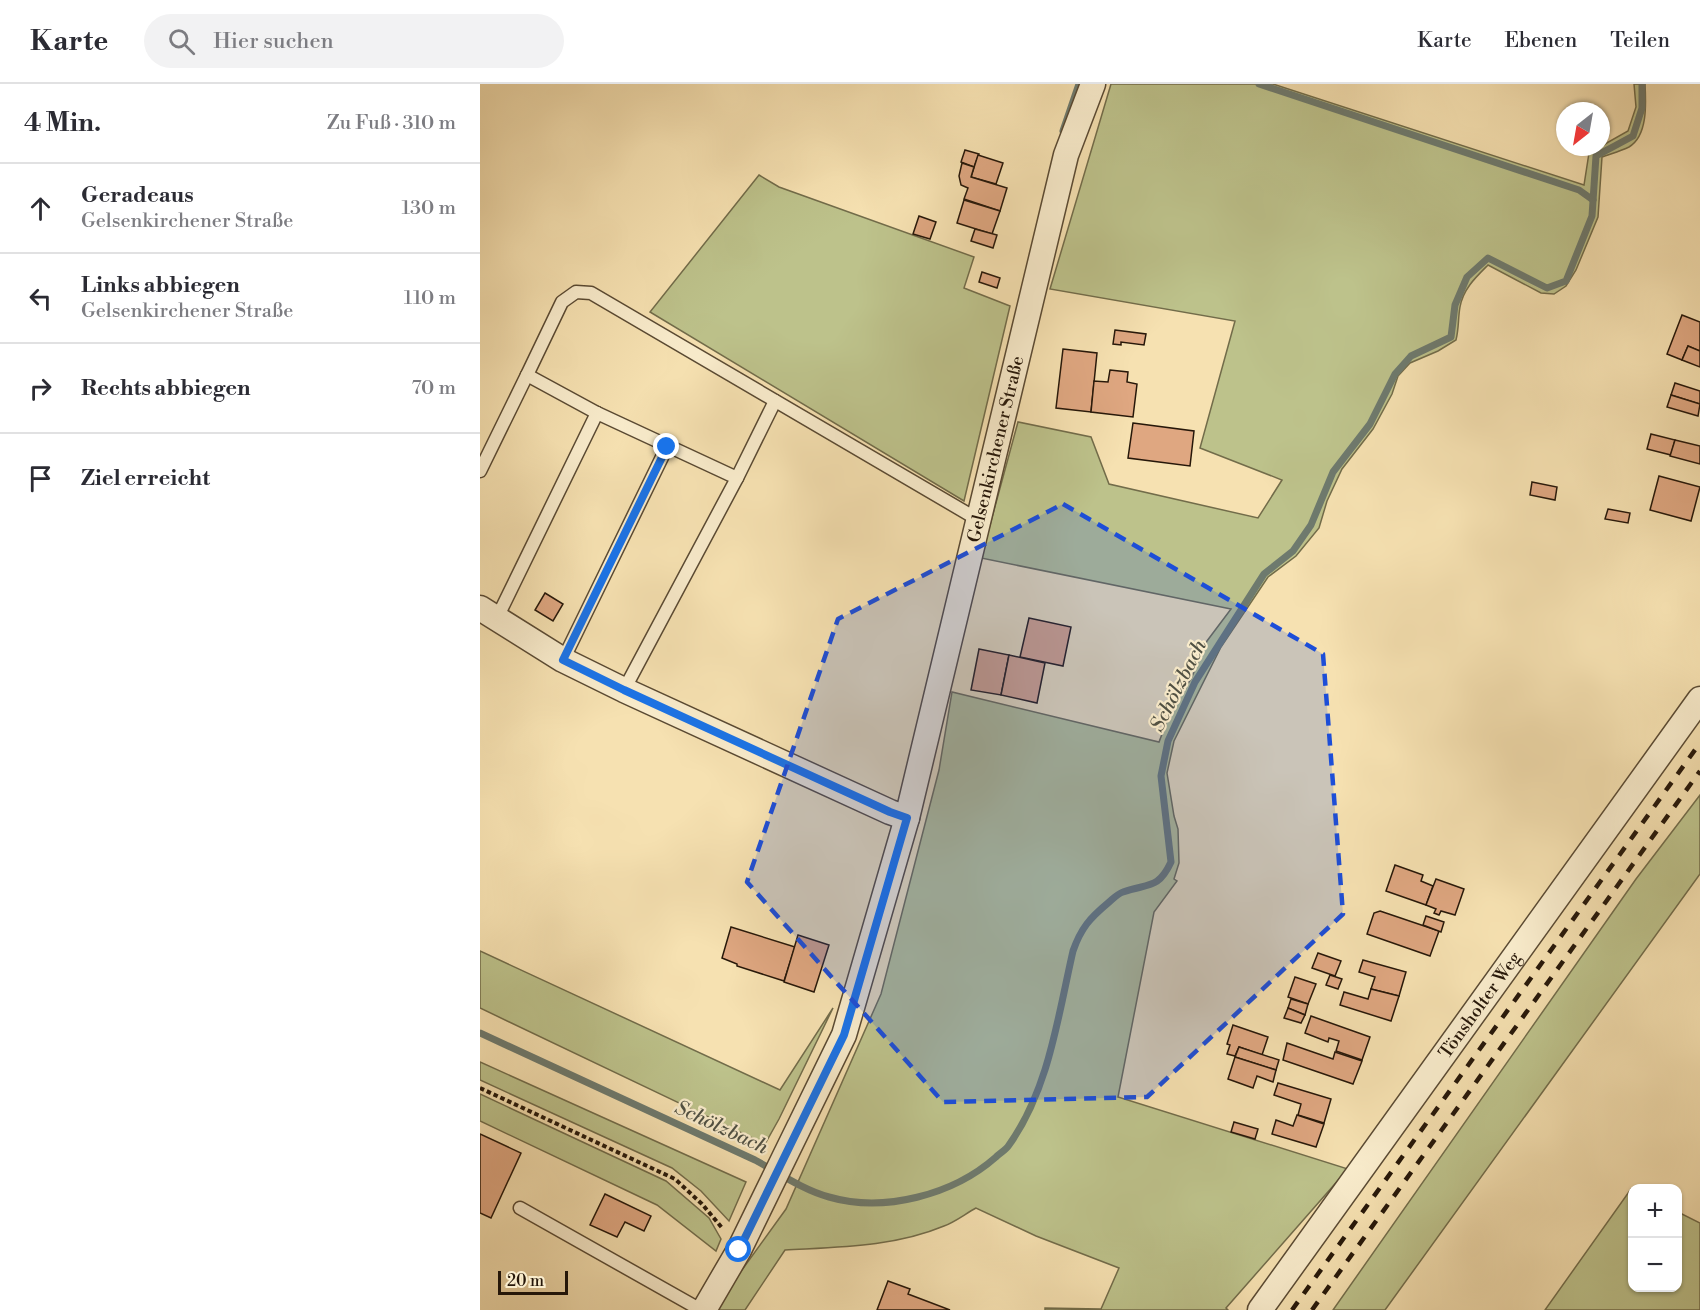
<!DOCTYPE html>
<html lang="de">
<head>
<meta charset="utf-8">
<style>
  body { margin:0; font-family:"Libre Bodoni",serif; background:#f2f2f3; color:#2b2b33 }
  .controls { position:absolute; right:18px; bottom:18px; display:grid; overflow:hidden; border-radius:12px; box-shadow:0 2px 4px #0004 }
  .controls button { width:54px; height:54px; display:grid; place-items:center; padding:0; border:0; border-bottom:2px solid #e1e1e2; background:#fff; color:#2b2b33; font:30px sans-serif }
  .compass { position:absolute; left:1076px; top:18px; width:54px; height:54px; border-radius:50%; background:#fff; box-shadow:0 2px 4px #0004; rotate:211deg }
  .scale { position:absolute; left:18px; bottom:15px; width:70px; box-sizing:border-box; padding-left:6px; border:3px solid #261709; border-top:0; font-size:16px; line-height:21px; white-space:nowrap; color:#261709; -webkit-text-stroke:4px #f9eccc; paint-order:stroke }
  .stop { position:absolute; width:18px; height:18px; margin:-14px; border:4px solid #1a73e8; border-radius:50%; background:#fff }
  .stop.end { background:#1a73e8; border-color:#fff; box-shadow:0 2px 6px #0008 }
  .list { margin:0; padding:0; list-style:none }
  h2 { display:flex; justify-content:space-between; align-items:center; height:78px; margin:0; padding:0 24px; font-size:26px }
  h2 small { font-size:20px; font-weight:400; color:#7c7c81 }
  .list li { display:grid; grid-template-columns:39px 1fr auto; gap:18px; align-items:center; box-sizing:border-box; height:90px; padding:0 24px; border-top:2px solid #e1e1e2 }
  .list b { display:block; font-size:22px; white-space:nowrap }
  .list p { margin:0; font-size:20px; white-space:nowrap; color:#7c7c81 }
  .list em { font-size:20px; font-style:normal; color:#7c7c81 }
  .icon { flex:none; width:33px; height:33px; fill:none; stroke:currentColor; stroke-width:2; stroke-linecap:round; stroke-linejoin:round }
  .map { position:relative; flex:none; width:1220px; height:1226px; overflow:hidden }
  header { display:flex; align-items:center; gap:36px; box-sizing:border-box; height:84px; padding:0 30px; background:#fff; border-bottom:2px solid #e1e1e2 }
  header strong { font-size:28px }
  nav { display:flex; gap:33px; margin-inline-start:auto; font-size:21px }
  .search { width:420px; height:54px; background:#f2f2f3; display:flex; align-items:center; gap:15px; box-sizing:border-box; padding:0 21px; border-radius:33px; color:#7c7c81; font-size:22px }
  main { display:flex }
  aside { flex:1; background:#fff }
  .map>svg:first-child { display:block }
  .green { fill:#bdc28b; stroke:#726c4a; stroke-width:1.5 }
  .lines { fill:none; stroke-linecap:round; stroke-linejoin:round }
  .stream { stroke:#6e7a6e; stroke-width:7 }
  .building { fill:#dfa781; stroke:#261709; stroke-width:1.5 }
  .service-casing { stroke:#5a4a33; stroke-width:15 }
  .minor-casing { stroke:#5a4a33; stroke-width:27 }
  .path { stroke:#261709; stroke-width:4; stroke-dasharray:4.5 3; stroke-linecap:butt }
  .service { stroke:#f9eccc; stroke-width:12 }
  .minor { stroke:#f9eccc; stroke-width:24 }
  .rail { stroke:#261709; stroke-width:4.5; stroke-dasharray:10 10; stroke-linecap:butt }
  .route { stroke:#1a73e8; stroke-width:8 }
  .marked { fill:#1d4ed8; fill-opacity:0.2; stroke:#1d4ed8; stroke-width:4.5; stroke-dasharray:12 8; stroke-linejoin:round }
  .labels { text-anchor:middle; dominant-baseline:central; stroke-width:4.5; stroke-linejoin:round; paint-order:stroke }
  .street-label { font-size:18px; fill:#261709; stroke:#f9eccc }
  .water-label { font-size:20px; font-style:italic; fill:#505144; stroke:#f9eccc }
</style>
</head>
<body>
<header>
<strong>Karte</strong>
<div class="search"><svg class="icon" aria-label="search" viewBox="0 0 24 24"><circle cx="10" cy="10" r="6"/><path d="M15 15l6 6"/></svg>Hier suchen</div>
<nav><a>Karte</a><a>Ebenen</a><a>Teilen</a></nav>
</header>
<main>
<aside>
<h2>4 Min.<small>Zu Fuß · 310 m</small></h2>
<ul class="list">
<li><svg class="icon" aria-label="ahead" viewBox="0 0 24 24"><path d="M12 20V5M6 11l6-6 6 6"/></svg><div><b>Geradeaus</b><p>Gelsenkirchener Straße</p></div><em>130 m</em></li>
<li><svg class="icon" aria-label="left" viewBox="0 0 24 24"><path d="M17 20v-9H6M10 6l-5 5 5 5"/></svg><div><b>Links abbiegen</b><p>Gelsenkirchener Straße</p></div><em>110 m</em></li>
<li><svg class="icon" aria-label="right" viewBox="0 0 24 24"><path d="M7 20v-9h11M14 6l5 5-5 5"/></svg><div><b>Rechts abbiegen</b></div><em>70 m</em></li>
<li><svg class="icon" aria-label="arrive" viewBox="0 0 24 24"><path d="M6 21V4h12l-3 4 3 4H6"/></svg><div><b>Ziel erreicht</b></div></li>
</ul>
</aside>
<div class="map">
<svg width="1220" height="1226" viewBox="0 0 1220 1226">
  <rect width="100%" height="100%" fill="#f6e1b1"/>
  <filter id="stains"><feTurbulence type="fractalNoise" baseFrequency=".00333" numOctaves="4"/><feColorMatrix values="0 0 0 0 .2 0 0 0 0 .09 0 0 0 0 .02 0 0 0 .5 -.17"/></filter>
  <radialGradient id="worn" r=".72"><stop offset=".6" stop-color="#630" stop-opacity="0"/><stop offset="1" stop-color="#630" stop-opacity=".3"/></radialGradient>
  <!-- green -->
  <g class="green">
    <path d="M631,0h162l311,101 5,-32 39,-22 8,-24 -2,-23h11c1,19 3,52 -16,63 -8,4 -19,7 -27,10l-4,60 -22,53 -10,16 -12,8 -13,-1 -53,-28c-12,12 -25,24 -28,42 -2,11 -1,21 -4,33l-18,11 -28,12 -12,13 -6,18 -19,35 -31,40 -15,32 -8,27 -23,28 -28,21 -47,70 -47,94 -7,32 7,43 4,13 1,34 -5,16 3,2 -23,31 -36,185 230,72 -122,139 2,2h-183v-2l56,1 18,-41 -83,-32 -60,-28c-11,6 -21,14 -32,18 -50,21 -106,21 -159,24l-40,60h-32l73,-101 95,-215 58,-224 13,-78 207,50 14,-37 18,-26 16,-38 24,-32 -250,-51 37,-136 73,15 18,47 149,34 24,-38 -82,-32 35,-127 -185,-32z"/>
    <path d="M279,91l20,12 195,70 -10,31 46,18 -46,195 -314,-189z"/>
    <path d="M1220,711v79l-315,436h-52l303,-431z"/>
    <path d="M0,867l300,139 53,-82 -54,111 -14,25 -285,-136z"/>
    <path d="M0,978l266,120 -17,39 -28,-30 -29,-23 -192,-88z"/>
    <path d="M0,1010l186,87 43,37 12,21 -5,12 -59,-46 -177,-84z"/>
    <path d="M1151,1105h1v99h46v-76l22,11v87h-155z"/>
  </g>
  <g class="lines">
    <!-- stream -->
    <g class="stream">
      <path d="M779,0l320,106 14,10"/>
      <path d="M583,47l16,-47"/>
      <path d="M0,949l275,127c24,13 48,30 74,37 55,16 124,-2 167,-40 4,-4 10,-7 13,-12 40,-56 49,-129 64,-194 8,-23 17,-33 35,-48 5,-4 9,-9 15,-11 25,-9 35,-2 48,-30l-10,-86 7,-35 27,-59 69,-108 29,-23 18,-26 22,-53 37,-48 25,-50 16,-18 40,-19 4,-32 12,-28 21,-19 59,30 19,-7 26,-65 4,-60 37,-20 9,-28v-24"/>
    </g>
  </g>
  <!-- building -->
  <g class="building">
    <path d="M485,66l14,4 -5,13 -13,-5z"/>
    <path d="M498,71l25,8 -7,21 -25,-7z"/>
    <path d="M482,79l12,4 -3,10 36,11 -7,23 -36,-12 4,-11 -7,-3 -2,-9z"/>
    <path d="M484,116l36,11 -8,23 -35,-11z"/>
    <path d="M439,132l17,6 -6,17 -17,-5z"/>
    <path d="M495,145l22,6 -4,13 -22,-7z"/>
    <path d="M502,188l18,6 -3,10 -18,-6z"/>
    <path d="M1202,231l18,7v29l-12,-5 -6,14 -15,-6z"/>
    <path d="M635,246l31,4 -2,11 -23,-3v3l-8,-1z"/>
    <path d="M1208,262l12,5v16l-18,-7z"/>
    <path d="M583,265l34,4 -6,59 -35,-4z"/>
    <path d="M630,286l18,2 -1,10 10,2 -4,33 -42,-5 3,-31 14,1z"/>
    <path d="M1195,299l25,8v13l-29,-9z"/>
    <path d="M1191,311l29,9 -2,12 -31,-9z"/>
    <path d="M653,339l61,8 -4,35 -62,-8z"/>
    <path d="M1171,350l24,6 -4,15 -24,-6z"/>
    <path d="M1195,356l25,6v18l-30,-8z"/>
    <path d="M1179,392l41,11 -9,34 -41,-11z"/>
    <path d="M1052,398l25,5 -2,13 -25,-5z"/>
    <path d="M1128,425l22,4 -2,10 -23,-4z"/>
    <path d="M65,509l18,11 -10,17 -18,-11z"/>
    <path d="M549,534l42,9 -8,39 -43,-9z"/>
    <path d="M499,565l30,6 -8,40 -30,-5z"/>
    <path d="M529,571l36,8 -8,40 -36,-8z"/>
    <path d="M915,781l28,10 -2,6 12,5 -7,19 -40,-14z"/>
    <path d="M956,795l28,10 -9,26 -14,-4 -2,4 -5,-2 2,-4 -10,-4z"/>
    <path d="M900,827l59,20 -9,25 -63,-22 7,-21z"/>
    <path d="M946,832l18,6 -3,10 -18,-7z"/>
    <path d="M251,843l64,20 -11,34 -47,-15v-2l-15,-6z"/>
    <path d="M318,851l31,10 -15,47 -30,-10z"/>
    <path d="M838,869l23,8 -6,15 -23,-8z"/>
    <path d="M883,876l43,12 -7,24 -28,-7 4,-12 -16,-5z"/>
    <path d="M850,891l12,4 -4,10 -12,-4z"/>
    <path d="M815,893l21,7 -8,20 -20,-7z"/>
    <path d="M891,905l28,7 -8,25 -51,-16 4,-13 24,7z"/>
    <path d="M811,915l17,5 -3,11 -17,-7z"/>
    <path d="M808,924l17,7 -4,8 -17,-5z"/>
    <path d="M831,932l59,21 -8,23 -26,-9 3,-10 -10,-3 -1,4 -23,-9z"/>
    <path d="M753,941l35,12 -6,18 -23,-8 -4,9 -8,-2 3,-9 -3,-1z"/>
    <path d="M807,959l46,16 2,-7 27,9 -9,23 -70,-24z"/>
    <path d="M759,963l40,13 -3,10 -41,-13z"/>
    <path d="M755,973l41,13 -3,12 -16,-6 -4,12 -25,-9z"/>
    <path d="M798,999l53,16 -7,24 -26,-8 3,-11 -27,-9z"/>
    <path d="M817,1031l27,9 -8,23 -44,-13 4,-14 17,6z"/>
    <path d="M754,1038l24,7 -3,10 -24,-7z"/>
    <path d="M0,1050l41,19 -30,65 -11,-5z"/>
    <path d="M125,1110l46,22 -7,15 -19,-9 -8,15 -27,-12z"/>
    <path d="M408,1197l22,8 -2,5 42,16h-73z"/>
  </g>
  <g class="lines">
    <defs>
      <g id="service">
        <path d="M0,387l47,-96"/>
        <path d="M257,394l38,-77"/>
        <path d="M17,534l100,-205"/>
        <path d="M83,576l104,-213"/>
        <path d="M144,606l113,-212 -140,-65 -70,-38 35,-73 14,-10 15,1 386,226"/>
        <path d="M40,1124l181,102"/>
      </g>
      <g id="minor">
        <path d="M0,524l83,52 61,30 266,122 17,6"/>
        <path id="s1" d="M224,1226l35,-60 105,-215 63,-217 159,-663 27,-71"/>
        <path id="s2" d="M780,1226l440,-611"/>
      </g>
    </defs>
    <!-- service casing -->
    <use href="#service" class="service-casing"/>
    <!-- minor casing -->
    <use href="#minor" class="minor-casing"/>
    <!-- path -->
    <path class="path" d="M0,1004l195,91 27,25 21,25"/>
    <!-- service -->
    <use href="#service" class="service"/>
    <!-- minor -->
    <use href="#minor" class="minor"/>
    <!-- rail -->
    <g class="rail">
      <path d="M812,1226l408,-567"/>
      <path d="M832,1226l388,-539"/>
    </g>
  </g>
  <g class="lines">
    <!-- route -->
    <path class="route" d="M187,363l-104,213 61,30 266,122 17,6 -63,217 -105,215"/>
  </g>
  <!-- marked area -->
  <path class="marked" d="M583,420l260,150 20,260 -196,183 -204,5 -196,-220 91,-263z"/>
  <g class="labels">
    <!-- street labels -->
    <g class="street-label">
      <text stroke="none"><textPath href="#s1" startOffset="914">Gelsenkirchener Straße</textPath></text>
      <text stroke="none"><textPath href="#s2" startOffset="376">Tönsholter Weg</textPath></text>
    </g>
    <!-- water labels -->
    <g class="water-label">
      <text transform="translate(699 602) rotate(-63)">Schölzbach</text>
      <text transform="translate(241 1044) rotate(25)">Schölzbach</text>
    </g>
  </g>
  <rect width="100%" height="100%" filter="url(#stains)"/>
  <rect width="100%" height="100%" fill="url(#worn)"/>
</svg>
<div class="controls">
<button>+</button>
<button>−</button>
</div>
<svg class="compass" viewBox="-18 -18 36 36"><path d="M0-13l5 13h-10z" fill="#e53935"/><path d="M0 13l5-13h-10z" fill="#7c7c81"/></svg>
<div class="scale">20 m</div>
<div class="stop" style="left:259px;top:1166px"></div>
<div class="stop end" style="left:187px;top:363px"></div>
</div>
</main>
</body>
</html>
